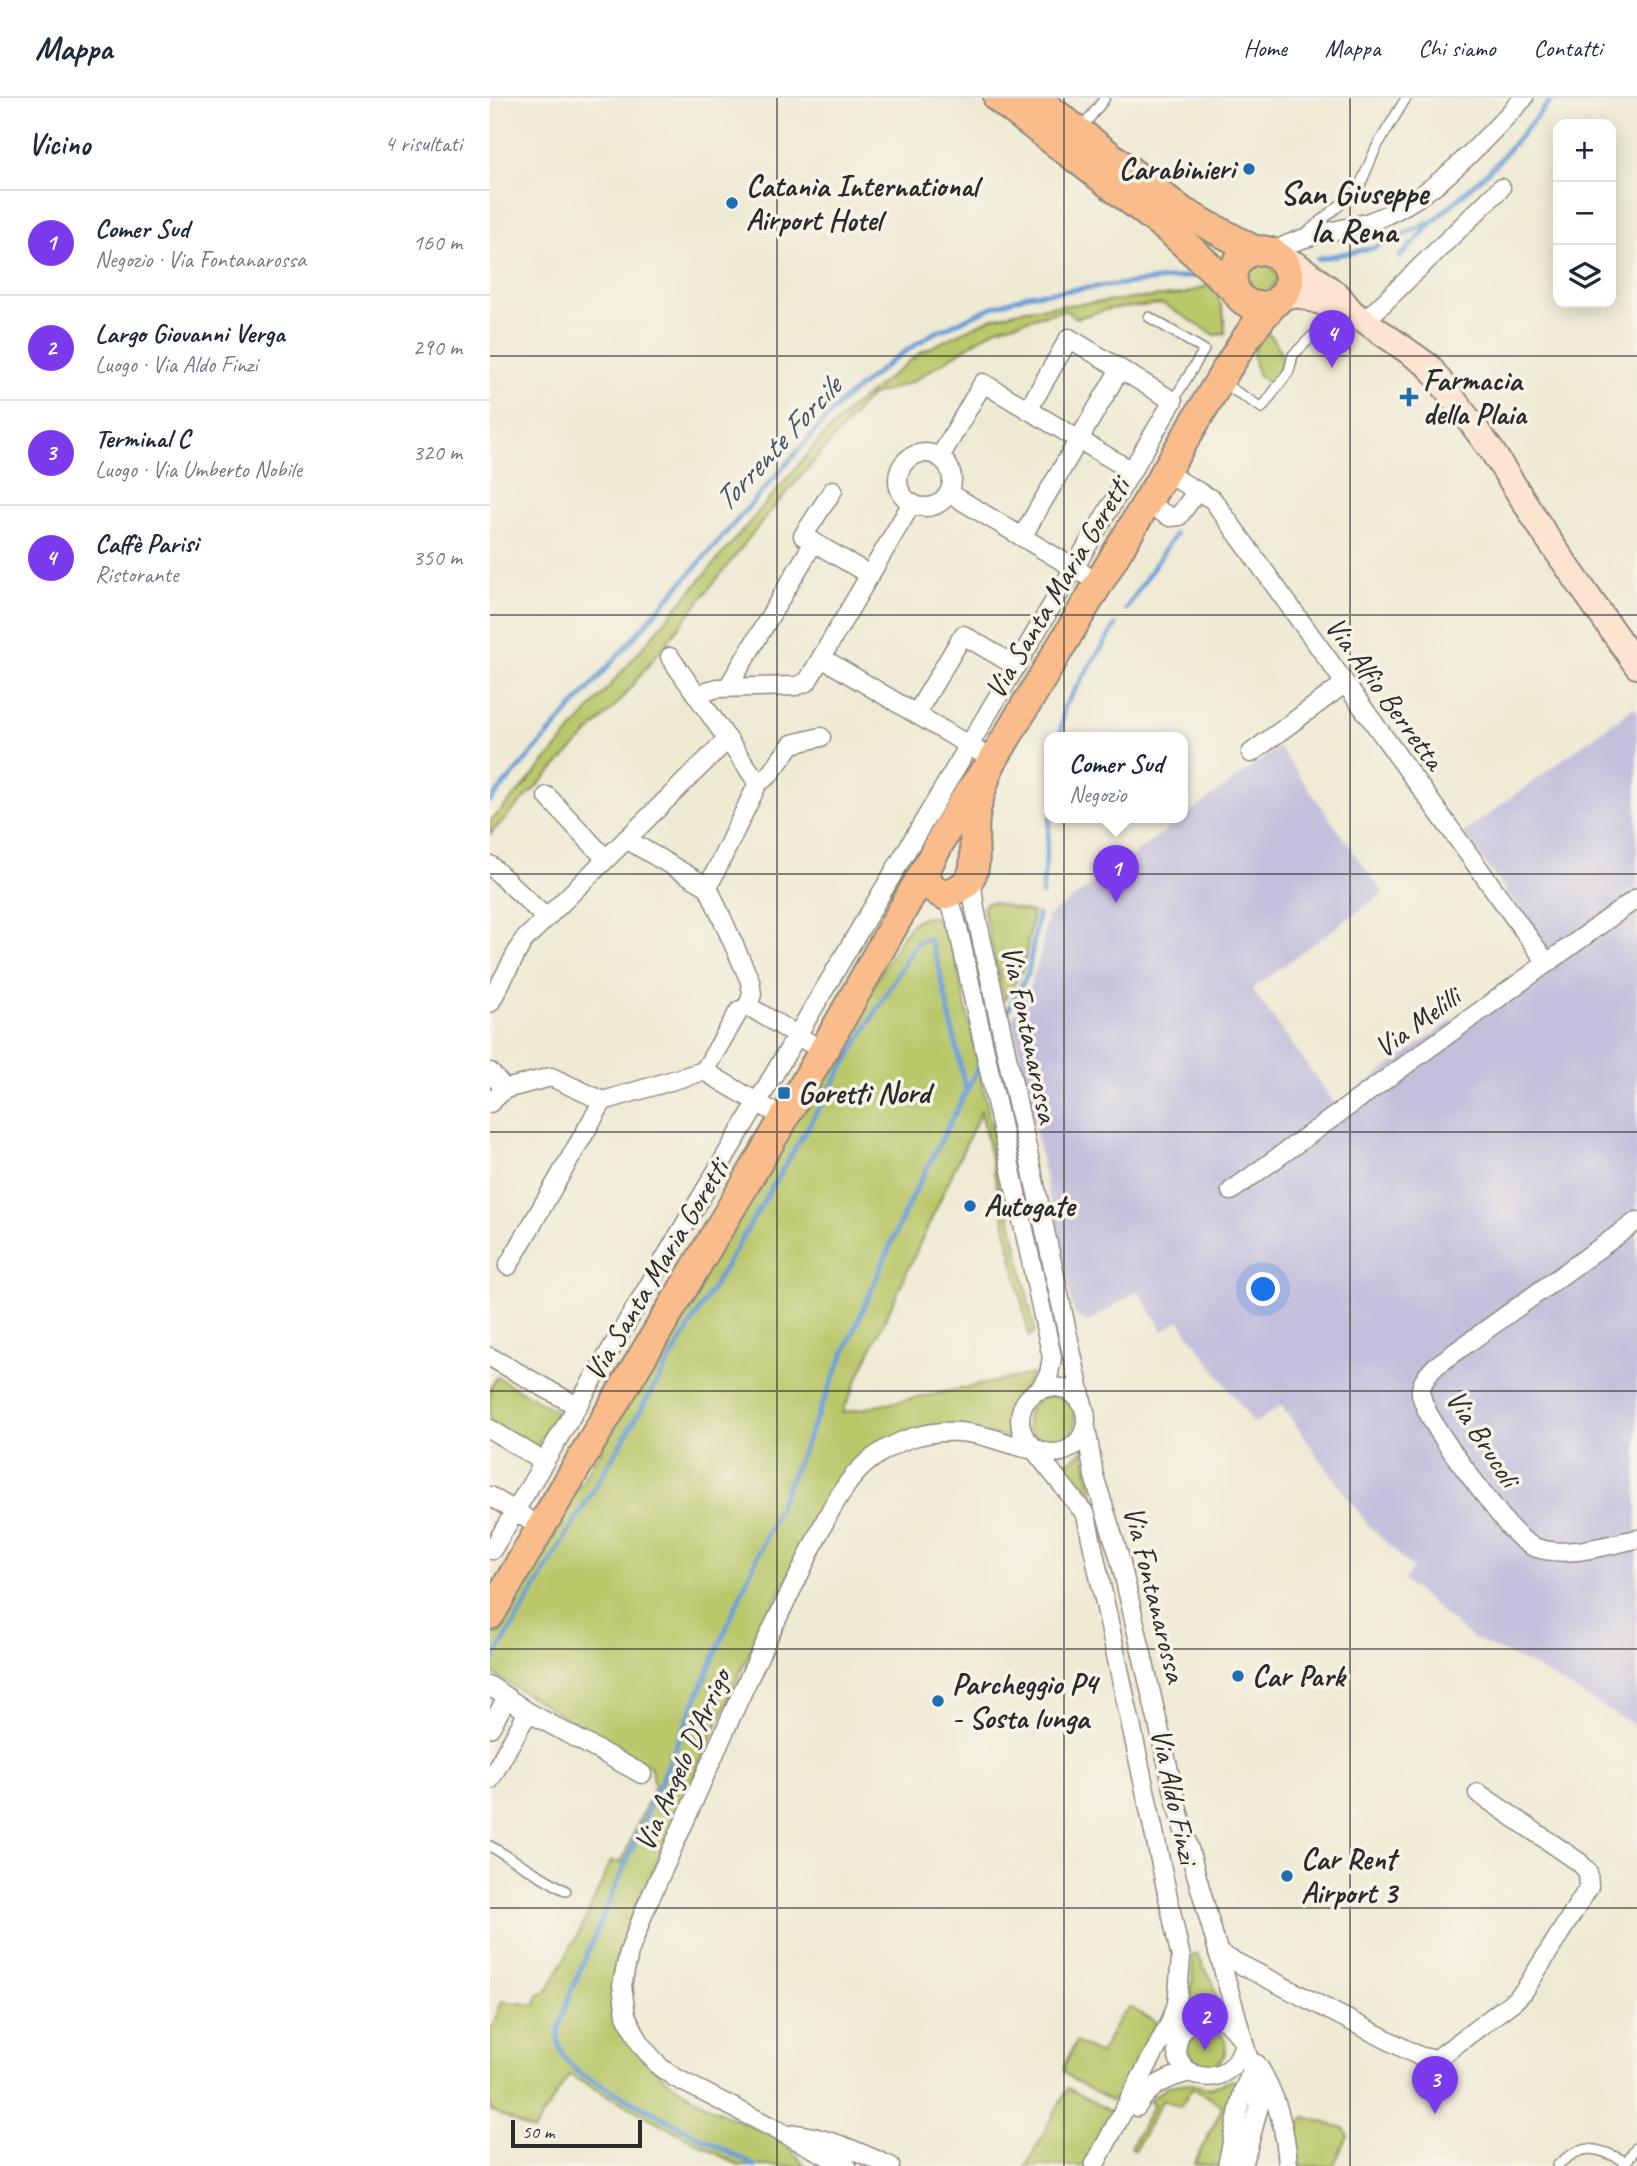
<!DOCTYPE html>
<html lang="it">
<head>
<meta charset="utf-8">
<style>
  body { margin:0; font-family:Caveat,sans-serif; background:#f6f6f7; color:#1f2937 }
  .controls { position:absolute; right:21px; top:21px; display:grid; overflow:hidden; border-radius:14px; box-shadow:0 4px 18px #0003 }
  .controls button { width:63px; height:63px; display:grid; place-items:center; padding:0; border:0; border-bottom:2px solid #e0e1e3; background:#fff; color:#1f2937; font:35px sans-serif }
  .scale { position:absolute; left:21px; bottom:18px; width:131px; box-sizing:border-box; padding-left:7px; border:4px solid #2b2b2b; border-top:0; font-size:19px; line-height:24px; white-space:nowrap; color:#2b2b2b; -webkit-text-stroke:5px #f7f3e8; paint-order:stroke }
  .you { position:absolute; left:774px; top:1192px; width:24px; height:24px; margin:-18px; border:5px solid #fff; border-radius:50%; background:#1a73e8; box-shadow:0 0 0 10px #1a73e833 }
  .badge { display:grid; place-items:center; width:46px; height:46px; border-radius:50%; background:#7c3aed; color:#fff; font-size:23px; font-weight:700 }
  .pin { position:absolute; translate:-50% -58px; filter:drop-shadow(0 2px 4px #0008) }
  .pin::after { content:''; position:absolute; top:37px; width:24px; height:21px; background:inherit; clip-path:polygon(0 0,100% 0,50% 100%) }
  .popup { position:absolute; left:554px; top:634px; width:144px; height:91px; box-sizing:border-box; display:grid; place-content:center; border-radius:14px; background:#fff; filter:drop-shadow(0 2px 5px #0005); font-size:23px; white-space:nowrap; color:#747a83 }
  .popup b { font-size:26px; color:#1f2937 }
  .popup::after { content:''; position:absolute; left:50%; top:100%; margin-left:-14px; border:14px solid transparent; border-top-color:#fff }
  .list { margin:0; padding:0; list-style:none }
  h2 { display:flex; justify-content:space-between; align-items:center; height:91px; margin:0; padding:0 28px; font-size:30px }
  h2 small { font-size:23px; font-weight:400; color:#747a83 }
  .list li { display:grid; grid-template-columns:46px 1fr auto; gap:21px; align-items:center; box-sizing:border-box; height:105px; padding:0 28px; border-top:2px solid #e0e1e3 }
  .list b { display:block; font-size:26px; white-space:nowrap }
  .list p { margin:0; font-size:23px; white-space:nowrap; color:#747a83 }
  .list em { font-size:23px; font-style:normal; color:#747a83 }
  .icon { flex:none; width:38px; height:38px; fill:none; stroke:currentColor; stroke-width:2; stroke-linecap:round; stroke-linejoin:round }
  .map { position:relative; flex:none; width:1147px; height:2068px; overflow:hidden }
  header { display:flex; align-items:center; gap:42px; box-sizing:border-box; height:98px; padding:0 35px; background:#fff; border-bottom:2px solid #e0e1e3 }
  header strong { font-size:33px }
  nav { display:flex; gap:38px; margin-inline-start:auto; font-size:24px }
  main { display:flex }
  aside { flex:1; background:#fff }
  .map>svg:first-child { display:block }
  .industrial { fill:#c4c0db }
  .green { fill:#bac86a; stroke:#727a4a; stroke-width:2 }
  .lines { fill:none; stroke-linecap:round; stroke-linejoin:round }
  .stream { stroke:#6c9fd7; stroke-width:5 }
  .service-casing { stroke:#8d8a7f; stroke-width:12 }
  .minor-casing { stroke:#8d8a7f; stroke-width:21 }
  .secondary-casing { stroke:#8d8a7f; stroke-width:28 }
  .primary-casing { stroke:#8d8a7f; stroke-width:32 }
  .service { stroke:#fff; stroke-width:9 }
  .minor { stroke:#fff; stroke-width:18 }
  .secondary { stroke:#fde4d1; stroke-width:24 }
  .primary { stroke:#fabc8b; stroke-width:28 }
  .grid { fill:none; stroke:#2b2b2b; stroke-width:2; stroke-opacity:0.55 }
  .poi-dot { fill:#1f6fb2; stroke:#f7f3e8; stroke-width:2.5 }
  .labels { text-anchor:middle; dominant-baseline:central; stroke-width:7; stroke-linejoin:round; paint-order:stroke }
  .poi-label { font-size:30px; font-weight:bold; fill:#2b2b2b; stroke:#f7f3e8; text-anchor:start }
  .street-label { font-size:30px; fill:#2b2b2b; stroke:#f7f3e8 }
  .water-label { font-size:32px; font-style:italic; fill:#425467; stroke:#f7f3e8 }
  .quarter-label { font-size:33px; font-weight:bold; fill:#2b2b2b; stroke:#f7f3e8 }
</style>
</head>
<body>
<header>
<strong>Mappa</strong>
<nav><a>Home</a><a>Mappa</a><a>Chi siamo</a><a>Contatti</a></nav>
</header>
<main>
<aside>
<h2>Vicino<small>4 risultati</small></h2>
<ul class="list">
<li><span class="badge">1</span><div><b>Comer Sud</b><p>Negozio · Via Fontanarossa</p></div><em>160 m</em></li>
<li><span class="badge">2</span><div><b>Largo Giovanni Verga</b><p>Luogo · Via Aldo Finzi</p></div><em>290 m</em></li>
<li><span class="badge">3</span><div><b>Terminal C</b><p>Luogo · Via Umberto Nobile</p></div><em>320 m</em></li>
<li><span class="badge">4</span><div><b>Caffè Parisi</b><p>Ristorante</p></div><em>350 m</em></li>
</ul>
</aside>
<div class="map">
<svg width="1147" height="2068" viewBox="0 0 1147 2068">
  <rect width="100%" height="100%" fill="#f7f3e8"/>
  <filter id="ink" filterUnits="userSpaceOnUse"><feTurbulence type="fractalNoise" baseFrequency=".0143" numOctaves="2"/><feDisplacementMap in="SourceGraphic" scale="14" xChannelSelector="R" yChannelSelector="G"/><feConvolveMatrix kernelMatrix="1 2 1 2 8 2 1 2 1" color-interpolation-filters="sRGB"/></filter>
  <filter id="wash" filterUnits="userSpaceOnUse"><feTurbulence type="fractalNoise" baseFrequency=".00686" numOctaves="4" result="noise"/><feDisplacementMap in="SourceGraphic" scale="28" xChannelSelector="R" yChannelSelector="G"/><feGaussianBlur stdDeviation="1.57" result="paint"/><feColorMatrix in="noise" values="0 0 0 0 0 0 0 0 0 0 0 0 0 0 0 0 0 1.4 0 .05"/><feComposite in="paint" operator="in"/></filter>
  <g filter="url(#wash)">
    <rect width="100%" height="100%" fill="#efead3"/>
    <!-- industrial -->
    <path class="industrial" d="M1144,609l3,3v1017l-106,-62 -59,-27 -69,-58 10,-11 -46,-45 -86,-119 -27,19 -75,-104 -16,11 -25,-40 -50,31 -14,-8 -62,-295 16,-29 12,-32 7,-42 38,-26 194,-143 104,146 -131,96 84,116 213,-155 -86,-117z"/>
    <!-- green -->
    <g class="green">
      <path d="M776,163l13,16 -12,18 -20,-6 -1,-21z"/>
      <path d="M720,187c12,16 15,30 15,49l-10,1 -52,-31 -54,5 -32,9 -13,-8 -67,18 -85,54 -42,14 -100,116 -150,189 -130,133v-12l35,-37 293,-343 34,-35 69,-55 69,-33 36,-10 157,-15z"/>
      <path d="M776,233c16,15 21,31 9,50l-5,2 -11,-7c-9,-22 -7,-27 7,-45z"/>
      <path d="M502,804l41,11 -10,57 -19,30 -21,-92 3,-5z"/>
      <path d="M445,819l7,6 9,13 84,396 -6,4 -48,-225 -139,302 191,-39c-14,24 -34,33 -22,65l-64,-14 -105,58 -78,137 -141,317c-5,16 -10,32 -10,47 -1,66 61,105 112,131 20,10 45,18 62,31 7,5 13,14 18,20h-65l-171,-91 -36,56 -43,-21v-78l12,-31 34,4 2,-10 9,-4 37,-68 27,-62 10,2 34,-78 -5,-19 -148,-86 -12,-11v-31l414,-705c9,-12 15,-17 31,-16z"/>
      <path d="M7,1279l60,35 -21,36 -46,-27v-32z"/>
      <circle cx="561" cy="1322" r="24"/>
      <path d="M594,1352l12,60v6l-28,-41 -11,-11 15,-4z"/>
      <path d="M707,1856l16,28 6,25 -15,-2 -18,6 7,-33 -1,-23z"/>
      <path d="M639,1909l28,15 -39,75 -7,4 -39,-22 -8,-7 1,-8 11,-22 24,12 23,-42 2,1z"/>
      <circle cx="717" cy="1949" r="19"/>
      <path d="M743,1982l5,4 -17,82 -27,-2 29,-58 -31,-18 -12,19 -17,-8 -28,51 -4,-3 23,-43 -5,-4 20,-14 18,-3 22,5z"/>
      <path d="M578,1990l48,27 -27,51h-63z"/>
      <path d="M815,2019l39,11 4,8 -15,30h-33l-9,-31z"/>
    </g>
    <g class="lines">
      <!-- stream -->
      <g class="stream">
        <path d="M910,159l31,-33"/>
        <path d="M827,161l56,-11 61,-27 61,-56 58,-67"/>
        <path d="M636,511l49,-75"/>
        <path d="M570,639l4,-30 52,-82"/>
        <path d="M0,703l350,-398 54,-44 38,-25 58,-26 37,-13 166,-19"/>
        <path d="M552,796l8,-77"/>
        <path d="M518,912l20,-37 10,-58"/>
        <path d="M0,1567l427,-723 12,-3 9,24 28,128"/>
        <path d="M265,2068l-176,-93c-33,-28 -20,-46 -8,-82l335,-782 72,-141"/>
      </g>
    </g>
  </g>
  <g filter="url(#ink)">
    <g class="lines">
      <defs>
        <g id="service">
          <path d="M592,30l23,-30"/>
          <path d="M815,136l53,-44 18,-42 30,-50"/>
          <path d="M659,219l55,33 -31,51"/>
          <path d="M731,284l41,26 27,-37 4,-16 46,-45"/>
          <path d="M0,1748l76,45"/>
          <path d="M1134,2067l13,-18"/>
          <path d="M1067,2068c25,-24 41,-19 69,-4"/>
        </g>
        <g id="minor">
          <path d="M782,155c28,-19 66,-21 97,-31 65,-23 109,-76 155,-124"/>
          <path d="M875,223l136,-133"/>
          <circle cx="435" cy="382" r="27"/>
          <path d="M450,359l43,-74 149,88"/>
          <path d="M674,374l49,28 334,463"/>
          <path d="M343,392l-30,46 67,39"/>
          <path d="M459,395l135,81"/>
          <path d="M656,405l24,14 9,-1 18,-25"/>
          <path d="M532,439l98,-168"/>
          <path d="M180,559l88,126"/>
          <path d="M332,560l156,93"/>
          <path d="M238,589l86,-145"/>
          <path d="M208,599l9,-6 11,-3 78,-2 11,-4 105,-179"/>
          <path d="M426,616l47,-79 53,31"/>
          <path d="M761,655l93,-69"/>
          <path d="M57,698l59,63"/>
          <path d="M0,767l56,53"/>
          <path d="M481,780l4,31 108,496"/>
          <path d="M218,789l50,-104 11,-8 23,-31 29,-7"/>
          <path d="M453,797l10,16 5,17 94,429 -3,17 -9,15"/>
          <path d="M0,905l33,-62 205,-202"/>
          <path d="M258,908l75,45"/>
          <path d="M214,973l80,47"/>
          <path d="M0,974l15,17"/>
          <path d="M0,1005l15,-14 46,-12 52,24 101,-30 35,-60 9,-5 4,-12 -2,-13 -42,-94 -82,-48"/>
          <path d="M741,1093l406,-293"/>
          <path d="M1147,1123l-201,145c-6,6 -13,13 -15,23 -4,25 70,113 88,138 7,7 15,16 25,20 31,12 72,-2 103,-8"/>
          <path d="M18,1168l95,-165"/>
          <path d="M0,1259l87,49"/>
          <circle cx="563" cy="1322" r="33"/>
          <path d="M596,1329l8,49 26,83 58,251 74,261 7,35 -16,60"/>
          <path d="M0,1331l54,33"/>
          <path d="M541,1348l55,69 95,443 -4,46 -8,21 -75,141"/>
          <path d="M0,1398l52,32"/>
          <path d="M2,1452l681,-1149 -104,-63 -41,72"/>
          <path d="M0,1588l38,26 -38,68"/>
          <path d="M38,1614l114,62"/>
          <path d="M0,1630l17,-30"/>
          <path d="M728,1855l201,103 11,3 8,-1 77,-58 9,-9 65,-104 -1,-15 -9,-10 -101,-69"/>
          <path d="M720,1917c17,4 25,14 34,28 -14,57 -83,33 -64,-8 7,-14 16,-19 30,-20z"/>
          <path d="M767,1966c19,30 29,66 31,102"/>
          <path d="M647,2009c11,-21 31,-30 54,-35"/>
          <path d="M305,2036c34,4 64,18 95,32"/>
          <path d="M357,2068l-173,-89 -14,-10 -19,-22 -15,-30 -4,-30 7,-33 17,-45c50,-109 96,-221 151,-328 17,-34 33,-76 59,-106 15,-16 37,-30 58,-36 24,-7 49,-7 73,0 20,5 36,13 56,14"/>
          <path d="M737,2068l16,-75 9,-20"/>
        </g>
        <g id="secondary">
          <path d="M787,157l22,11 40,30 13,16 77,54 63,85 56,88 89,127"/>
          <path d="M794,197l18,1 46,15"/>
        </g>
        <g id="primary">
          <path d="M508,0l175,135 62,57"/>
          <path d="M545,0l148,114 73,39"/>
          <path d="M434,773l7,16 12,8c46,-13 27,-42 32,-77 2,-18 9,-36 15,-53l233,-390c15,-24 30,-50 50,-70 5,-6 11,-9 14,-16 5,-13 0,-27 -11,-34 -7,-5 -17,-6 -25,-3 -35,14 -16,67 23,51"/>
          <path d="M0,1517c106,-185 219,-366 325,-550 37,-64 72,-129 109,-193 20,-37 39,-75 66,-107"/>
        </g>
      </defs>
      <!-- service casing -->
      <use href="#service" class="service-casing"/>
      <!-- minor casing -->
      <use href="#minor" class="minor-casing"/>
      <!-- secondary casing -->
      <use href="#secondary" class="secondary-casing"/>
      <!-- primary casing -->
      <use href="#primary" class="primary-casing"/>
      <!-- service -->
      <use href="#service" class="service"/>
      <!-- minor -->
      <use href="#minor" class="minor"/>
      <!-- secondary -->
      <use href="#secondary" class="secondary"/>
      <!-- primary -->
      <use href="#primary" class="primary"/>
    </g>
  </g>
  <!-- grid -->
  <path class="grid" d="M287,0v2068M574,0v2068M860,0v2068M0,258h1147M0,517h1147M0,776h1147M0,1034h1147M0,1293h1147M0,1551h1147M0,1810h1147"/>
  <!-- markers -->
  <g class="poi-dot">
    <circle cx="759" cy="71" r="7"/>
    <circle cx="242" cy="105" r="7"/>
    <path d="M915.5 288.5h7v7h7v7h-7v7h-7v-7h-7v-7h7z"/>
    <rect x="287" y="988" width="14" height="14" rx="3.5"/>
    <circle cx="480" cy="1108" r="7"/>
    <circle cx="748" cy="1578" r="7"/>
    <circle cx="448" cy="1603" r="7"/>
    <circle cx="797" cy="1778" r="7"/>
  </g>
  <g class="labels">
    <!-- poi labels -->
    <g class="poi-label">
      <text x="745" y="71" text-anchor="end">Carabinieri</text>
      <text x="256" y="88">Catania International<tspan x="256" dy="34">Airport Hotel</tspan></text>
      <text x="933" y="282">Farmacia<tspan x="933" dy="34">della Plaia</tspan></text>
      <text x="308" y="995">Goretti Nord</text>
      <text x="494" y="1108">Autogate</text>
      <text x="762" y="1578">Car Park</text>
      <text x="462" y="1586">Parcheggio P4<tspan x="462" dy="34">- Sosta lunga</tspan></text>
      <text x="811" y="1761">Car Rent<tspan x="811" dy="34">Airport 3</tspan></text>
    </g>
    <!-- street labels -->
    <g class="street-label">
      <text transform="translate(567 490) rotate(-59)">Via Santa Maria Goretti</text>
      <text transform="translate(895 595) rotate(54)">Via Alfio Berretta</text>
      <text transform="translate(927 924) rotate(-36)">Via Melilli</text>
      <text transform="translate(540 936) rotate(78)">Via Fontanarossa</text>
      <text transform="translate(166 1172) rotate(-59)">Via Santa Maria Goretti</text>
      <text transform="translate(993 1340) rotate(57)">Via Brucoli</text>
      <text transform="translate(665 1496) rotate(76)">Via Fontanarossa</text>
      <text transform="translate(192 1662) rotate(-66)">Via Angelo D'Arrigo</text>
      <text transform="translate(685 1698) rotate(78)">Via Aldo Finzi</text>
    </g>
    <!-- water labels -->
    <g class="water-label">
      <text transform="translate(287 346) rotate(-47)">Torrente Forcile</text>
    </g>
    <!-- quarter labels -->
    <g class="quarter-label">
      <text x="864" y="95">San Giuseppe<tspan x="864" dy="38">la Rena</tspan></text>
    </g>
  </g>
</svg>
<div class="controls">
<button>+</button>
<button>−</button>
<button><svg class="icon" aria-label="layers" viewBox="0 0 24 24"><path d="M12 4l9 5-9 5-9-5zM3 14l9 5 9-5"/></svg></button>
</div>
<div class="scale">50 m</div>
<div class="you"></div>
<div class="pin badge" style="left:626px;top:805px">1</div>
<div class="popup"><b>Comer Sud</b>Negozio</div>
<div class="pin badge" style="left:715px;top:1953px">2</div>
<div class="pin badge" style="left:945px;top:2016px">3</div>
<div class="pin badge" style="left:842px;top:270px">4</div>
</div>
</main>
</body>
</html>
